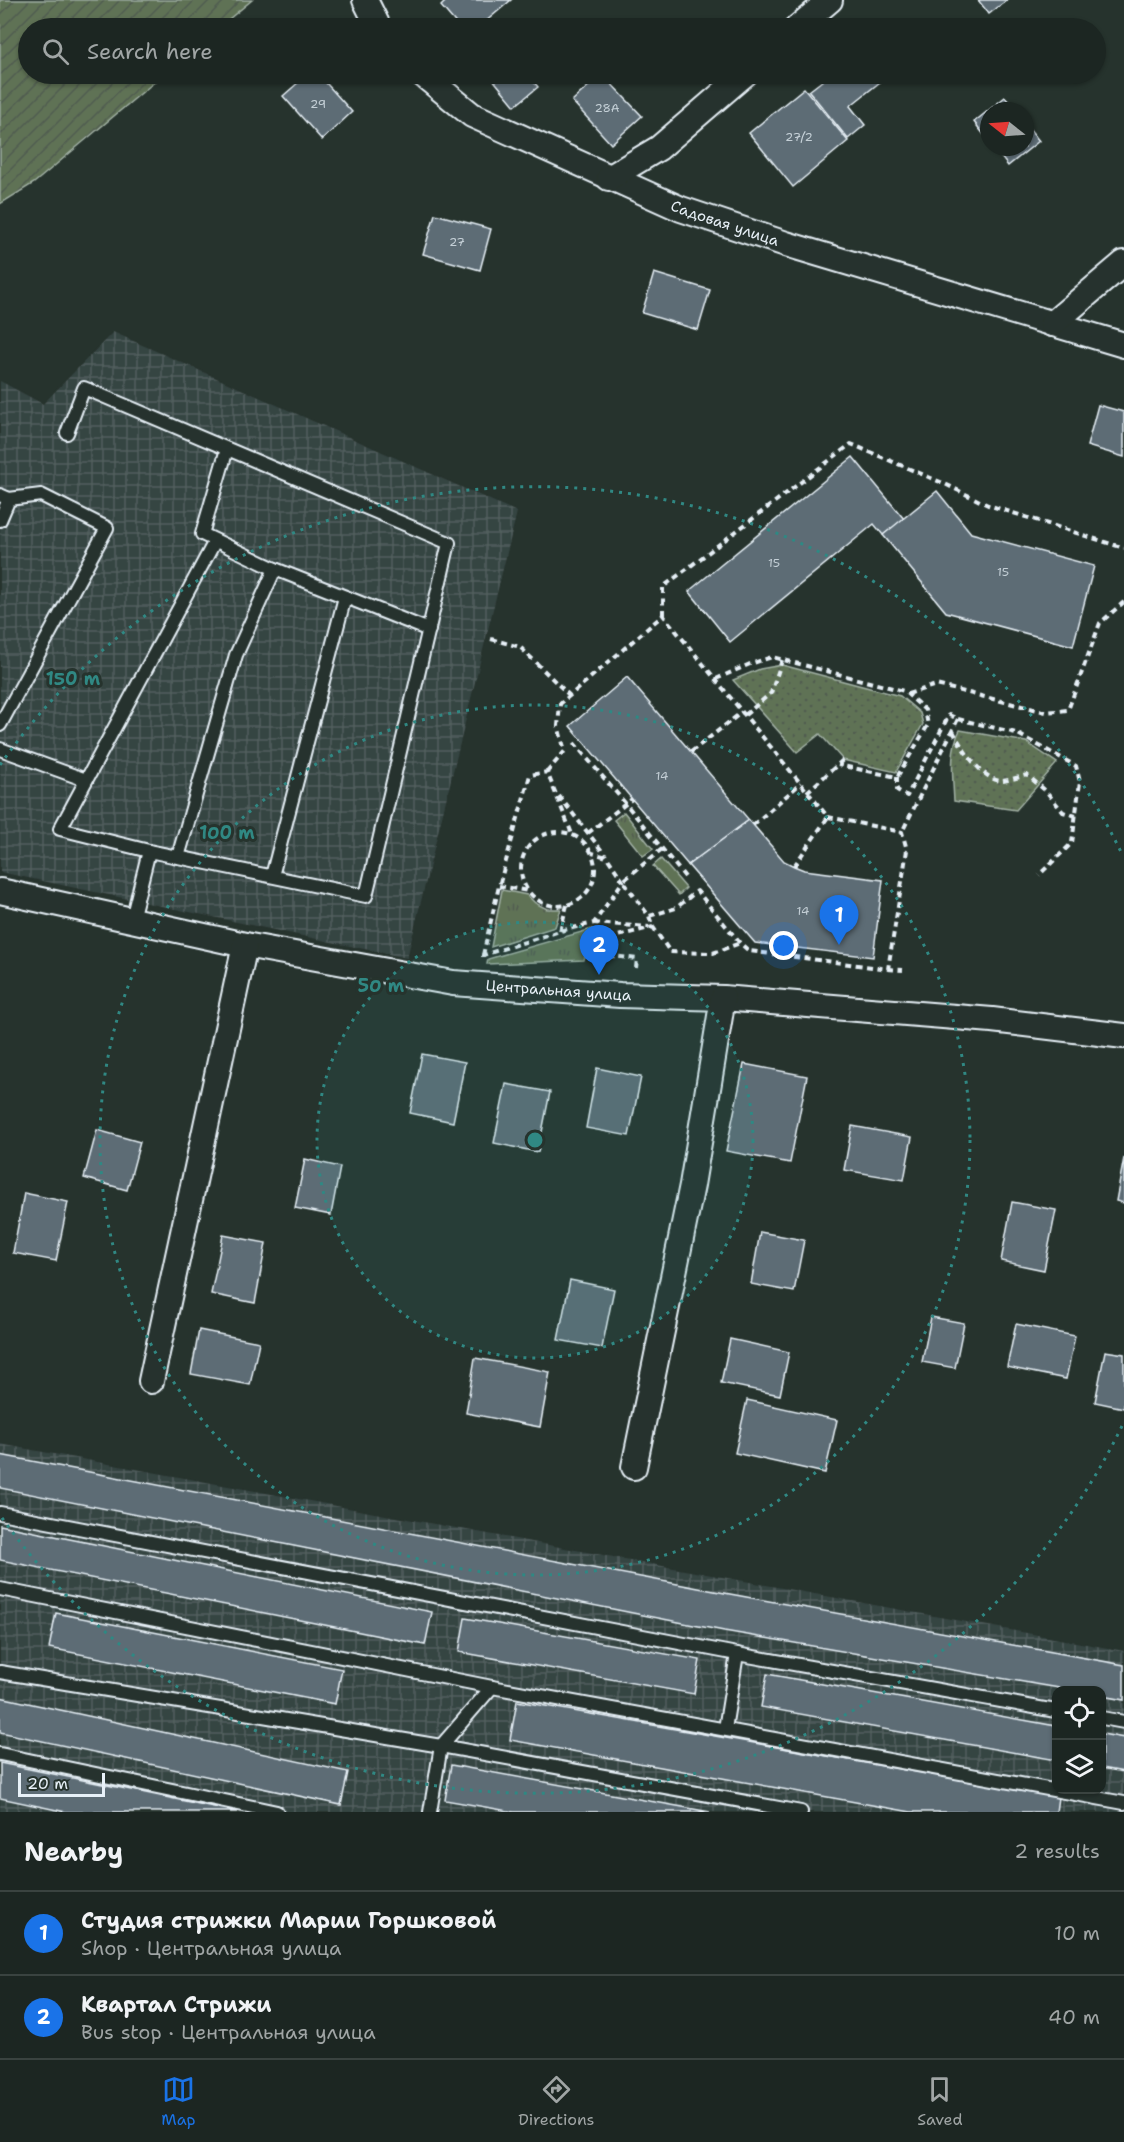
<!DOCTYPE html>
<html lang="en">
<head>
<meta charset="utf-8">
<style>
  body { margin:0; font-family:"Shantell Sans",sans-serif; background:#29322f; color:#f1f3f6 }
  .controls { position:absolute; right:18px; bottom:18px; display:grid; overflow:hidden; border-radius:12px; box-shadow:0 2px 4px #0004 }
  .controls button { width:54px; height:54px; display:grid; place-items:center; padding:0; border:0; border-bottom:2px solid #3a4340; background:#1c2622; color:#f1f3f6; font:30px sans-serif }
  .compass { position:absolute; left:980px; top:102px; width:54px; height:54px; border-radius:50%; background:#1c2622; box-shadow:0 2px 4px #0004; rotate:287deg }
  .scale { position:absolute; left:18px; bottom:15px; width:87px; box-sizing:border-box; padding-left:6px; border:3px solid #e8f1f8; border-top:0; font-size:16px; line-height:21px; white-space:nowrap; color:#e8f1f8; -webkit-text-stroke:4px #26332d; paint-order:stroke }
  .you { position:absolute; left:784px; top:946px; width:21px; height:21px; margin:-15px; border:4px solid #fff; border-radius:50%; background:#1a73e8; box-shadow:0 0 0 9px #1a73e833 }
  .badge { display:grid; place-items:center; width:39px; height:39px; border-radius:50%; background:#1a73e8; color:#fff; font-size:20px; font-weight:700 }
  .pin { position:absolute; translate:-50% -50px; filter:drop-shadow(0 2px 3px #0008) }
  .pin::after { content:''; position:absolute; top:32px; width:21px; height:18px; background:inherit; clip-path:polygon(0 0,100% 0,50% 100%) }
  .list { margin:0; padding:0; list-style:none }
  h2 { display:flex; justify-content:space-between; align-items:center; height:78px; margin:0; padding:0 24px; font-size:26px }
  h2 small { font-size:20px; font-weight:400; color:#a0a5a5 }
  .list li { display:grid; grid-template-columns:39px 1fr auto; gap:18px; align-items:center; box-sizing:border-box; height:84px; padding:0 24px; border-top:2px solid #3a4340 }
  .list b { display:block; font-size:22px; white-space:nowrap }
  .list p { margin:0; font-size:20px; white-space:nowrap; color:#a0a5a5 }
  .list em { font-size:20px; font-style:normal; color:#a0a5a5 }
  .icon { flex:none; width:33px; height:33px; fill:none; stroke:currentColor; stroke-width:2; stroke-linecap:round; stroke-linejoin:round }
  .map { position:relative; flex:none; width:1124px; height:1812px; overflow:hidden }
  .search { position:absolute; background:#1c2622; box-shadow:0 2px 4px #0004; left:18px; right:18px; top:18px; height:66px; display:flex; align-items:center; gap:15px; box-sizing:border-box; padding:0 21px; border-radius:33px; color:#a0a5a5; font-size:22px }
  .sheet { height:246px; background:#1c2622 }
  nav { display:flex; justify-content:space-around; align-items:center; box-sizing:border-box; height:84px; border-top:2px solid #3a4340; background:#1c2622; font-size:16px; color:#a0a5a5 }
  nav a { display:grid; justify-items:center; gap:3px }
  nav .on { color:#1a73e8 }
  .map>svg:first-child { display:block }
  .industrial { fill:url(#industrial-grid); fill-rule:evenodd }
  .grass { fill:url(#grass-tufts); stroke:#a3b2a6; stroke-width:1.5 }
  .park { fill:url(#park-dots); stroke:#a3b2a6; stroke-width:1.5 }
  .garden { fill:url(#garden-furrows); stroke:#a3b2a6; stroke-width:1.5 }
  .building { fill:#5d6c75; stroke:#e8f1f8; stroke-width:1.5 }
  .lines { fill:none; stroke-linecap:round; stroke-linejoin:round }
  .service-casing { stroke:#e8f1f8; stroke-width:16 }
  .minor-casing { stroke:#e8f1f8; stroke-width:28 }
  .path { stroke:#e8f1f8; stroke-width:4; stroke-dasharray:6 4.5; stroke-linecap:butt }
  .service { stroke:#26332d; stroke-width:12 }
  .minor { stroke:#26332d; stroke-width:24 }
  .ring { fill:none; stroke:#308883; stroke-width:3; stroke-dasharray:3 6 }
  .labels { text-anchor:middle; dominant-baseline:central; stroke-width:6; stroke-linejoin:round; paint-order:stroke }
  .number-label { font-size:12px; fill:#c5d0d7 }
  .street-label { font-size:15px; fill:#e8f1f8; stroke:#26332d }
  .centre { fill:#308883; stroke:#26332d; stroke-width:3 }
  .ring-label { font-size:18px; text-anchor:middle; font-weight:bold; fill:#308883; stroke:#26332d; stroke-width:6; stroke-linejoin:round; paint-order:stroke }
</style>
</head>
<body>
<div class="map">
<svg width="1124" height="1812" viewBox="0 0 1124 1812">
  <defs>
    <pattern id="industrial-grid" width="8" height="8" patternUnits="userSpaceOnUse" patternTransform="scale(1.5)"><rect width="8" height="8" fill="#364443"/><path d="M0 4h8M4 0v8" fill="none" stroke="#535f5f"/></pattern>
    <pattern id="grass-tufts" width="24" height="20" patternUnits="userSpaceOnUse" patternTransform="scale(1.5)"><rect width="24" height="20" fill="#5e7255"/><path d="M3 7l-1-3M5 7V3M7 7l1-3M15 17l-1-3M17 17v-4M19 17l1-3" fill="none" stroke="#515b4f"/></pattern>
    <pattern id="park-dots" width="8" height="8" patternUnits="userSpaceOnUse" patternTransform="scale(1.5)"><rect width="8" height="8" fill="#5e7255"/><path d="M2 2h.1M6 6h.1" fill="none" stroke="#515b4f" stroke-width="1.8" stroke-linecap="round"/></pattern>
    <pattern id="garden-furrows" width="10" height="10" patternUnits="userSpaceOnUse" patternTransform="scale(1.5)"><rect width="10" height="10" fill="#5e7255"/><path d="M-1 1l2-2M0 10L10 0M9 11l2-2" fill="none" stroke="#515b4f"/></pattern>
  </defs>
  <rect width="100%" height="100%" fill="#26332d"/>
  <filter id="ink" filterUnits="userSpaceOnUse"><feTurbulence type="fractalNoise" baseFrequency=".0167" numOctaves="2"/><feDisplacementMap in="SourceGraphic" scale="12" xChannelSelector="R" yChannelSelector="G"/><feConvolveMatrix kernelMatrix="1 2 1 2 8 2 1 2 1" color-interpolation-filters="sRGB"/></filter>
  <g filter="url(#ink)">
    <!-- industrial -->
    <g class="industrial">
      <path d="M113,332l404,180 -110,446 -407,-86v-491l43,23z"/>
      <path d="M0,1444l1124,207v161h-1124zM1056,1690h46v100h-46z"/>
    </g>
    <!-- grass -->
    <g class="grass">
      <path d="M624,812l29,37 -10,7 -29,-36z"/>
      <path d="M661,859l25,29 -7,7 -26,-29z"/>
      <path d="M502,890l25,5 8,8 12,6h14l-6,18 -64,20z"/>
      <path d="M592,929l-8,31 -97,4 1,-5z"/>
    </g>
    <!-- park -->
    <g class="park">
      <path d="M782,665l118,31 20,17 3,11 -27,48 -53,-12 -23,-26 -23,18 -64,-72 27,-11z"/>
      <path d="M960,730l66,12 31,21 -41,47 -62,-9c-1,-22 -5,-51 6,-71z"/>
    </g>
    <!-- garden -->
    <path class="garden" d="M0,0h252l-34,28h-190v46h136l-130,109 -34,21z"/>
    <!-- building -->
    <g class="building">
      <path d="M447,0h64l-33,28h-18l-19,-22z"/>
      <path d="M978,0h29l-18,14z"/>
      <path d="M308,74h10l34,38 -30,28 -39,-44z"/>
      <path d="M497,74h30l11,13 -23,19 -23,-28z"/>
      <path d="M602,74l40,42 -31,28 -39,-43z"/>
      <path d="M831,74h59l-40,32 15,19 -17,14 -39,-48z"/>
      <path d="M804,88l44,53 -55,46 -44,-54z"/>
      <path d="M1005,97l11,14h-27v30l-15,-19z"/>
      <path d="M1025,123l14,18 -31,25 -15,-19h32z"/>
      <path d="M435,214l56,15 -11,41 -57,-16z"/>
      <path d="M654,273l56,17 -12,40 -56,-17z"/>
      <path d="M1098,405l26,7v45l-37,-11z"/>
      <path d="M853,457l51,62 -21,16 -9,-11 -144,118 -41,-51z"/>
      <path d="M937,491l34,42 123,33 -21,80 -127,-34 -63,-77z"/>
      <path d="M627,677l122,143 -61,45 -118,-139z"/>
      <path d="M749,820l35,41 10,5 10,4 79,10 -10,77 -118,-14 -67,-78z"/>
      <path d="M422,1054l43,8 -12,60 -43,-9z"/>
      <path d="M744,1064l63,12 -17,87 -64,-12z"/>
      <path d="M597,1068l44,9 -12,59 -43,-8z"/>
      <path d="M506,1084l44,8 -12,60 -44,-9z"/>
      <path d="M852,1126l60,11 -8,43 -60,-10z"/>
      <path d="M97,1130l43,12 -13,48 -43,-12z"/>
      <path d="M1124,1158v45l-8,-2z"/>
      <path d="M305,1159l35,8 -9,48 -36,-7z"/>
      <path d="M24,1193l44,9 -12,59 -43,-8z"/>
      <path d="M1012,1202l44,8 -12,60 -43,-9z"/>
      <path d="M760,1232l44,8 -10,52 -43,-8z"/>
      <path d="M223,1235l43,8 -11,60 -44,-9z"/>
      <path d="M570,1280l44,9 -12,59 -44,-8z"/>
      <path d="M931,1317l33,6 -9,45 -33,-6z"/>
      <path d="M1016,1324l59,12 -9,43 -59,-12z"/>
      <path d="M199,1330l60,12 -9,43 -59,-11z"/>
      <path d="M730,1339l59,13 -9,43 -59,-12z"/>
      <path d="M1105,1351l19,3v54l-29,-6z"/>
      <path d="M475,1358l75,14 -10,55 -74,-14z"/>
      <path d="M747,1400l90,20 -12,53 -90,-20z"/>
      <path d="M0,1455l730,139 394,71v35l-22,-4v-6h-31l-347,-59 -724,-143z"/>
      <path d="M0,1525l432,87 -7,33 -425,-85z"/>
      <path d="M56,1613l286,56 -7,35 -286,-56z"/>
      <path d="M465,1618l235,42 -6,34 -235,-42z"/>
      <path d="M767,1674l289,52v34l-295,-53z"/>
      <path d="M0,1697l348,75 -7,33 -341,-73z"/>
      <path d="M517,1701l541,96 -2,15h-145l-401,-72z"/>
      <path d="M1102,1734l22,4v34l-22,-4z"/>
      <path d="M0,1763l238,49h-172l-66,-14z"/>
      <path d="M451,1765l259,47h-196l-69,-12z"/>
    </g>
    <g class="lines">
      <defs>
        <g id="service">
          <path d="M67,433l17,-45 365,155 -83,353 -217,-45 -17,68"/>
          <path d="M227,449l-25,85 73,35"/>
          <path d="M0,495l9,4 32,-4 66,33 -107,197"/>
          <path d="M0,520l9,-21"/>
          <path d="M0,749l86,31"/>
          <path d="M149,851l-89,-22 155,-288"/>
          <path d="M178,857l58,-202 39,-86 154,61"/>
          <path d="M272,876l73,-279"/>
          <path d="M0,1513l737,141 319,57"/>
          <path d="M0,1589l492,98 632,116"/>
          <path d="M0,1672l441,74 360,66"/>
          <path d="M1102,1718l22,4"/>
          <path d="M725,1729l12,-75"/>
          <path d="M0,1754l277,58"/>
          <path d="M430,1812l11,-66 51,-59"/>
        </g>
        <g id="minor">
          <path d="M365,0l14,28"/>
          <path d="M797,28l33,-28"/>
          <path id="s1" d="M422,74l50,41 209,94 105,35 338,101"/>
          <path d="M609,178l50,-30 86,-74"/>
          <path d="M1052,324l72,-61"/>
          <path id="s2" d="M0,891l245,54 208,38 167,12 103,3 269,22 132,16"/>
          <path d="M151,1381l94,-436"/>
          <path d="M634,1467l58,-282 31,-187"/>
        </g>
      </defs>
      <!-- service casing -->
      <use href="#service" class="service-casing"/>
      <!-- minor casing -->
      <use href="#minor" class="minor-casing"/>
      <!-- path -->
      <g class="path">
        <path d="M663,615v-28l188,-143 94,40 43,21 136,43"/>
        <path d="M491,639l29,8 50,49"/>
        <path d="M716,679l34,-15 22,-7 132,34 21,19 3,15 -31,52 -59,-12"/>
        <path d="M908,694l28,-9 110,27 22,-2 32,-87 24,-21"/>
        <path d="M745,715l26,-22 11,-33"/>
        <path d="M958,719l58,14 60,33 4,16 -8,61 -33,32"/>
        <path d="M953,731c8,16 30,51 50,50 7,-1 16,-4 24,-6l19,16 17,21 13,4"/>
        <path d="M574,743l52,61 59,73"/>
        <path d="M691,752l51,-40"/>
        <path d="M547,772l18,-21 -7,-25 2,-22 103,-89 165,202 74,15 5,18 -19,119 -139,-18 -9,-8 -43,-52 -21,17 -27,8"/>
        <path d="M897,777v13l10,6 42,-81 9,4 -56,113"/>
        <path d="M807,792l36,-32"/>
        <path d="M559,796l47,60"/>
        <path d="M753,825l48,-42"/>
        <circle cx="558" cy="869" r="37"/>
        <path d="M588,833l44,-34"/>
        <path d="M662,849l-39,32 26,35 4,11 17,25 43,1 27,-10"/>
        <path d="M794,866l34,-49"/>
        <path d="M499,886l30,5"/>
        <path d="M594,923l55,4"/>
        <path d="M560,931l7,-26"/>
        <path d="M483,955l16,-69 31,-111 17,-3 25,62"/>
        <path d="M483,957v-2l77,-24 34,-8 29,-42 -16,-24 -15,-4"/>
        <path d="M636,968l1,-9 -40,-5 1,-13 55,-14"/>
        <path d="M888,969l15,1"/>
      </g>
      <!-- service -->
      <use href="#service" class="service"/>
      <!-- minor -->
      <use href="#minor" class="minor"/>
    </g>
  </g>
  <!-- distance rings -->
  <circle cx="535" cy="1140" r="218" fill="#308883" fill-opacity=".12"/>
  <g class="ring">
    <circle cx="535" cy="1140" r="218"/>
    <circle cx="535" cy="1140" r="435"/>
    <path d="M1122 1426A653 653 0 0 1 0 1515M0 765A653 653 0 0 1 1122 854"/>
  </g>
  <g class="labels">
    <!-- number labels -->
    <g class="number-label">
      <text x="318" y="104">29</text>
      <text x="607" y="108">28А</text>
      <text x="799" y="137">27/2</text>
      <text x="457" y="242">27</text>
      <text x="774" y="563">15</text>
      <text x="1003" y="572">15</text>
      <text x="662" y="776">14</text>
      <text x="803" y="911">14</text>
    </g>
    <!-- street labels -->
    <g class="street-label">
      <text stroke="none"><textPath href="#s1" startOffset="340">Садовая улица</textPath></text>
      <text stroke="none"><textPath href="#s2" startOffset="568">Центральная улица</textPath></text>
    </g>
  </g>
  <circle cx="535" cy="1140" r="9" class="centre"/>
  <g class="ring-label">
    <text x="73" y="685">150 m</text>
    <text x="227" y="839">100 m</text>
    <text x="381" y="992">50 m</text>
  </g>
</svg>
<div class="controls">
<button><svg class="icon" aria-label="locate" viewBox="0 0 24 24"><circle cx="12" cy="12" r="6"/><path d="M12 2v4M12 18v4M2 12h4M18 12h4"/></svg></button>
<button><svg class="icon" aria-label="layers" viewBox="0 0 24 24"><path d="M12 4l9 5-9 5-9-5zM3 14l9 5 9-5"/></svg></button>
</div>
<svg class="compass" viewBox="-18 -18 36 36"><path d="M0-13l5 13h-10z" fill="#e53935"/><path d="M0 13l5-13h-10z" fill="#a0a5a5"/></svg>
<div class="scale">20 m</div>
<div class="you"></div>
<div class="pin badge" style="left:839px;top:945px">1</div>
<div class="pin badge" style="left:599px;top:975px">2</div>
<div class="search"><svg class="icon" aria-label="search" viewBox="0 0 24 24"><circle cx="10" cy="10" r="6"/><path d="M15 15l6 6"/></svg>Search here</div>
</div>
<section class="sheet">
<h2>Nearby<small>2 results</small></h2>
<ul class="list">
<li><span class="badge">1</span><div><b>Студия стрижки Марии Горшковой</b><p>Shop · Центральная улица</p></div><em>10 m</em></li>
<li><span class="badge">2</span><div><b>Квартал Стрижи</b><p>Bus stop · Центральная улица</p></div><em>40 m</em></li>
</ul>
</section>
<nav>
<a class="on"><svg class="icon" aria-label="map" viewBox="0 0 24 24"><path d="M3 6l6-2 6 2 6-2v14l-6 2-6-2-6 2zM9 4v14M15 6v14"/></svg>Map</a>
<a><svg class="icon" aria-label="directions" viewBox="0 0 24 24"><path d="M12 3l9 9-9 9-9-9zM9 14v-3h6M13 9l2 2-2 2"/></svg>Directions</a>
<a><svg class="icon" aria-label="saved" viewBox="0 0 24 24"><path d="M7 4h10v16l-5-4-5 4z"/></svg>Saved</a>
</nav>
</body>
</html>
